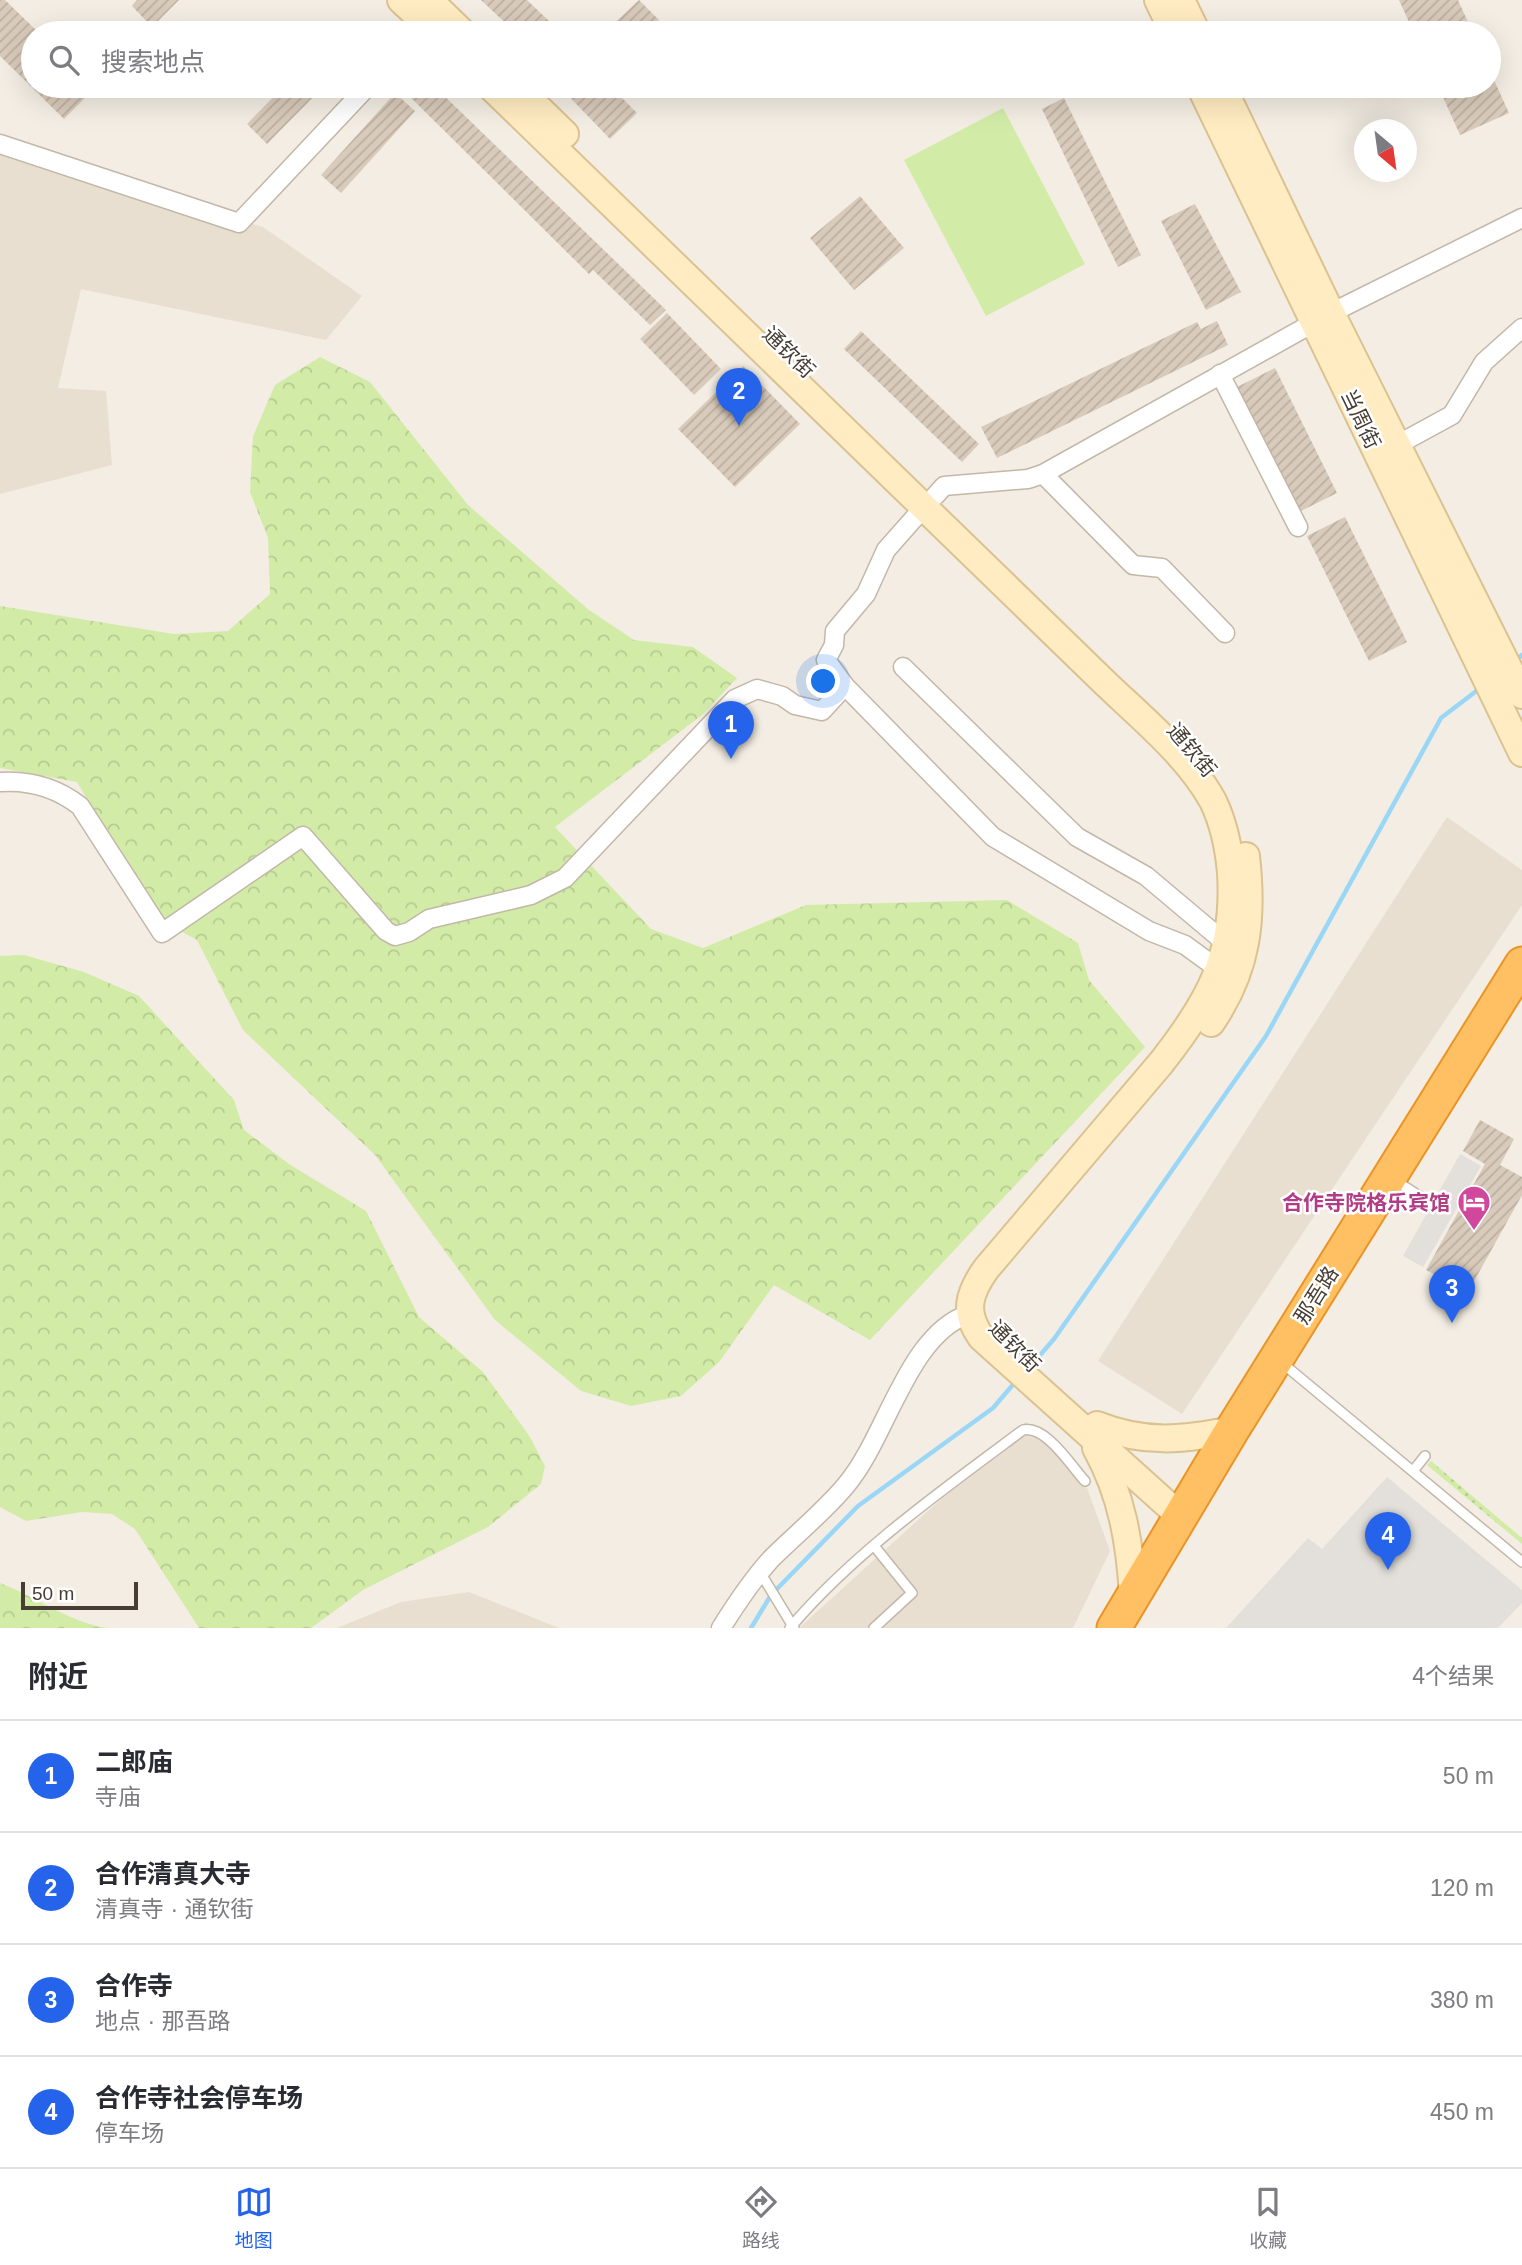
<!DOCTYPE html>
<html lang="zh">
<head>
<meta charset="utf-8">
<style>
  body { margin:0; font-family:Helvetica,"Noto Sans SC",sans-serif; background:#f7f7f7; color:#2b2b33 }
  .compass { position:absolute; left:1354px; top:119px; width:63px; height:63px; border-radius:50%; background:#fff; box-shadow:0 7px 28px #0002; rotate:151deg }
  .scale { position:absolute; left:21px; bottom:18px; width:117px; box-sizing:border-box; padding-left:7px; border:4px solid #463d33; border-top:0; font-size:19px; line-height:24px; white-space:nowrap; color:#463d33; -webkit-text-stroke:5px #fff; paint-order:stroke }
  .you { position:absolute; left:824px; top:682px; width:24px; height:24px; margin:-18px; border:5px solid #fff; border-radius:50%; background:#1a73e8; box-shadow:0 0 0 10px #1a73e833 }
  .badge { display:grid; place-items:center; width:46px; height:46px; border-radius:50%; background:#2563eb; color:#fff; font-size:23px; font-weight:700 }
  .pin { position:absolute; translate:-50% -58px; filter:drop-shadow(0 2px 4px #0008) }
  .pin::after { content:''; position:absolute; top:37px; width:24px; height:21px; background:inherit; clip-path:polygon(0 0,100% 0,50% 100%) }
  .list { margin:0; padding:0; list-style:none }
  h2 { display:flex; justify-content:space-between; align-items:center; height:91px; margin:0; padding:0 28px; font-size:30px }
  h2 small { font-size:23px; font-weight:400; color:#7c7c81 }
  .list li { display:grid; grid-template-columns:46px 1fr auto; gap:21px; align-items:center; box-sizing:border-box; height:112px; padding:0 28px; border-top:2px solid #e1e1e2 }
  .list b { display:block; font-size:26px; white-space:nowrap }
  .list p { margin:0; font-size:23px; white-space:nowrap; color:#7c7c81 }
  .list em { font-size:23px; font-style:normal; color:#7c7c81 }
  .icon { flex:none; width:38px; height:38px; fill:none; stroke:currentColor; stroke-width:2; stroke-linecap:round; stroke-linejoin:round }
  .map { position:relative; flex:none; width:1522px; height:1628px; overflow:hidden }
  .search { position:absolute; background:#fff; box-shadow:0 7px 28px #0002; left:21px; right:21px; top:21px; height:77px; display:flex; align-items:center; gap:18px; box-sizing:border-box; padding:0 24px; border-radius:38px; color:#7c7c81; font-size:26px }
  .sheet { height:539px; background:#fff }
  nav { display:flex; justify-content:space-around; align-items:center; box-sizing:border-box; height:98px; border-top:2px solid #e1e1e2; background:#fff; font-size:19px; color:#7c7c81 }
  nav a { display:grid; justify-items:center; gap:4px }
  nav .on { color:#2563eb }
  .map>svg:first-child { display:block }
  .residential { fill:#e8dfd1 }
  .grass { fill:url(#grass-dots) }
  .forest { fill:url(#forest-crowns) }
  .pitch { fill:#d2eca8 }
  .parking { fill:#e3e0dc }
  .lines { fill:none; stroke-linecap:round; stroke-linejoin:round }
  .stream { stroke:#9ad7f6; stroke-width:4.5 }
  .building { fill:url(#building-hatch) }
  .lane-casing { stroke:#c3b7a8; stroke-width:12 }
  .street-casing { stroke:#c3b7a8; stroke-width:21 }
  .secondary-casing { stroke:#dbc291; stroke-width:30 }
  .highway-casing { stroke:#eb9426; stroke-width:37 }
  .lane { stroke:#fff; stroke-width:9 }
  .street { stroke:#fff; stroke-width:18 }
  .secondary { stroke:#ffecc2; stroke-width:26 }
  .highway { stroke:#ffc063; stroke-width:33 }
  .labels { text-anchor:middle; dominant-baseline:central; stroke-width:5; stroke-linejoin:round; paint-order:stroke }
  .street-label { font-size:21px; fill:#463d33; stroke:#fff }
  .hotel-label { font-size:21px; font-weight:bold; fill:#b23c85; stroke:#fff; text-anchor:end }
</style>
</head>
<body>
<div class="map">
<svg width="1522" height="1628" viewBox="0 0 1522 1628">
  <defs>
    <pattern id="grass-dots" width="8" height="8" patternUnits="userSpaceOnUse" patternTransform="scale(1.75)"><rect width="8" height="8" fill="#d2eca8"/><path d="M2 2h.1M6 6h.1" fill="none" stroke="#b6cb91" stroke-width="1.8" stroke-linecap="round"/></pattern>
    <pattern id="forest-crowns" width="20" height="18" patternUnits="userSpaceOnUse" patternTransform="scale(1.75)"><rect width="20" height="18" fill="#d2eca8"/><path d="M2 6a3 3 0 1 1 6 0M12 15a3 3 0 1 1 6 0" fill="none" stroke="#b6cb91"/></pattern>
    <pattern id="building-hatch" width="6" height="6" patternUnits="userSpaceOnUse" patternTransform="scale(1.75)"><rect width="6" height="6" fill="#d9cbbb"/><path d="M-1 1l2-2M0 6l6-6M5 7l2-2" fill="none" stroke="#bcafa1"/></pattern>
  </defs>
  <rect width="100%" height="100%" fill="#f3ede3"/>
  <!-- residential -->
  <g class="residential">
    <path d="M0,151l263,76 99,69 -36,44 -245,-51 -23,99 48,3 6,74 -112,29z"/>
    <path d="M1447,817l75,53v35l-340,509 -84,-53z"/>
    <path d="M1026,1422l61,66 23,63 -37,77h-274z"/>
    <path d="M469,1592l90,36h-222l64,-26z"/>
  </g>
  <!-- grass -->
  <path class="grass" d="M1431,1461l91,77v6l-95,-79z"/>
  <!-- forest -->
  <g class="forest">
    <path d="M320,357l50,25 98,123 121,105 45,30 59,7 44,31 -35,37 -147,112 96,102 52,19 103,-43 201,-5 71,43 11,37 56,67 -275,293 -96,-55 -55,77 -38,34 -50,10 -50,-15 -86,-71 -120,-165 -132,-125 -46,-90 -37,-20 -83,-138 -77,-14v-162l174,28 54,-3 42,-37 -2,-56 -18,-46 3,-56 22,-51z"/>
    <path d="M24,955l60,17 55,24 95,104 10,30 45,34 77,47 53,106 64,55 47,65 15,29 -4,18 -53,43 -125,63 -52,38h-112l-64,-99 -23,-15 -30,-2 -56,9 -26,-14v-551z"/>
    <path d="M0,1583c36,14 69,39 107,45h-107z"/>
  </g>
  <!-- pitch -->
  <path class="pitch" d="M1003,108l82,156 -99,52 -82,-156z"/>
  <!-- parking -->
  <g class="parking">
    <path d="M1460,1154l21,12 -58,101 -20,-11z"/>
    <path d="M1387,1477l135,113v13l-24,25h-272l82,-90 14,11z"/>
  </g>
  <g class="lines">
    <!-- stream -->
    <g class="stream">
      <path d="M1514,662l8,-7"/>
      <path d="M1028,1369l26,-30 212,-303 175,-318 38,-29"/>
      <path d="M751,1628l20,-33 87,-89 135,-98 24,-28"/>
    </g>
  </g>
  <!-- building -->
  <g class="building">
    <path d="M0,0h5l34,33h-6v53h58l3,3 -30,30 -64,-63z"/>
    <path d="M137,0h42l-27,27 -20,-21z"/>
    <path d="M481,0h46l23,22 -11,11h-23z"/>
    <path d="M639,0l20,20 -14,13h-41z"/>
    <path d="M1399,0h59l15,33h-59z"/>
    <path d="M1489,69l20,44 -49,22 -22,-49h51z"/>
    <path d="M284,86h40l-57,58 -20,-20z"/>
    <path d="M399,86h35l232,224 -16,15 -57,-55 -4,4z"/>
    <path d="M559,86h51l27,27 -27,26z"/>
    <path d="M395,93l20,18 -74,82 -20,-18z"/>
    <path d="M1064,98l77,157 -23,12 -76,-158z"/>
    <path d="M860,196l44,52 -50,42 -44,-52z"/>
    <path d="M1195,204l46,88 -35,18 -45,-89z"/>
    <path d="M667,313l54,56 -27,26 -54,-56z"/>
    <path d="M1217,321l11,24 -231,113 -16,-31 216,-105 4,7z"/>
    <path d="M861,331l118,113 -17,18 -118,-113z"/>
    <path d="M743,366l57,58 -65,63 -57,-58z"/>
    <path d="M1275,368l62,125 -38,19 -62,-125z"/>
    <path d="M1345,517l62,125 -38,19 -62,-125z"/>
    <path d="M1480,1120l34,19 -14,26 22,12v18l-54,97 -42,-22 59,-106 -22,-13z"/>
  </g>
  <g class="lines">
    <defs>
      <g id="lane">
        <path d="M1396,1181l42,27"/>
        <path d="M1281,1362l241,200"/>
        <path d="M1413,1471l12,-15"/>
        <path d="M760,1572l34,56"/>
        <path d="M790,1628c62,-74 155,-140 233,-198 23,-5 48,36 62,51"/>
        <path d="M874,1628l38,-35 -37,-46"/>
      </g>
      <g id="street">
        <path d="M0,144l239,79 129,-137"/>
        <path d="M1220,374l78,153"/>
        <path d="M1397,445l55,-30 32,-53 38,-34"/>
        <path d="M1043,474l90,91 29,3 63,65"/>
        <path d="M935,496l9,-10 84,-7 15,-5 288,-161 191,-95"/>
        <path d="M924,507l-38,43 -20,44 -31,37 -1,14 -8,15 19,26 148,151 156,94 36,14 33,24"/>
        <path d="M903,667l174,170 69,39 82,69"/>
        <path d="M0,782c29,-2 57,6 80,24l82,127 141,-97 83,95 9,5 14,-4 20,-13 102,-24 34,-17 170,-179 22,-10 25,7 13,9 27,6 23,-25"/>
        <path d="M721,1628c15,-24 31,-48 50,-69 25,-25 54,-48 76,-75 40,-48 61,-150 122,-170"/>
      </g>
      <g id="secondary">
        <path d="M401,0l35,33"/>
        <path d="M429,0l34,33"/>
        <path d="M1158,0l16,33"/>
        <path d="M1181,0l16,33"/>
        <path d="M490,86l611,593c38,37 86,75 112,122 11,23 16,48 18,72 5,81 -21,128 -70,190l-175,206c-17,24 -23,43 -5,68l199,179"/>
        <path d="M516,86l49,48"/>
        <path d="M1200,86l322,667"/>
        <path d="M1222,86l109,227 191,382"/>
        <path d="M1211,1023c37,-54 42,-104 35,-167"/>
        <path d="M1097,1425c47,19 87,15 135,5"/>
        <path d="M1096,1448c26,47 34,95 37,148"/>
      </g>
      <path id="highway" d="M1114,1628l118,-198 290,-466"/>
    </defs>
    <!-- lane casing -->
    <use href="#lane" class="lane-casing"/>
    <!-- street casing -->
    <use href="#street" class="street-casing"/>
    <!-- secondary casing -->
    <use href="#secondary" class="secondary-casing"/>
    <!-- highway casing -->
    <use href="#highway" class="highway-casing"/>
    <!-- lane -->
    <use href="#lane" class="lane"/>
    <!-- street -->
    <use href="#street" class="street"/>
    <!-- secondary -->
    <use href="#secondary" class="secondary"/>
    <!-- highway -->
    <use href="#highway" class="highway"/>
  </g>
  <!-- icons -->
  <defs>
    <symbol id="hotel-pin" viewBox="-11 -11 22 30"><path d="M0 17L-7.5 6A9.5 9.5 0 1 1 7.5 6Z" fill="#d1479c" stroke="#fff"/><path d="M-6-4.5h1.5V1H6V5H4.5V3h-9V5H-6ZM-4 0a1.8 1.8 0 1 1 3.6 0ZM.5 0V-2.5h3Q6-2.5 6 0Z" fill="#fff"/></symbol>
  </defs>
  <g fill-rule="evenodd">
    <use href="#hotel-pin" x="1455" y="1183" width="38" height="52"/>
  </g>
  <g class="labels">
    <!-- street labels -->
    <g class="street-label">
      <text transform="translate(789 352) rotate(44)">通钦街</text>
      <text transform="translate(1361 419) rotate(64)">当周街</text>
      <text transform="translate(1192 750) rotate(50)">通钦街</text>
      <text transform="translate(1316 1295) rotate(-58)">那吾路</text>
      <text transform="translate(1015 1346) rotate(45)">通钦街</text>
    </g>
    <!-- hotel labels -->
    <g class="hotel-label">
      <text x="1450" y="1202">合作寺院格乐宾馆</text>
    </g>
  </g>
</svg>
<svg class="compass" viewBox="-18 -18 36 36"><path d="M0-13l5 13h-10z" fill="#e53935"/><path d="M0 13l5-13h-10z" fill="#7c7c81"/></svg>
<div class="scale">50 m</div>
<div class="you"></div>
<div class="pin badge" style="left:731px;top:759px">1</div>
<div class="pin badge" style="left:739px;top:426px">2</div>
<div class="pin badge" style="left:1452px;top:1323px">3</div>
<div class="pin badge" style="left:1388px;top:1570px">4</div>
<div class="search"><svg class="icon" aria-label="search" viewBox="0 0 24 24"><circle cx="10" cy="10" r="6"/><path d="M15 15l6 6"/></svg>搜索地点</div>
</div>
<section class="sheet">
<h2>附近<small>4个结果</small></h2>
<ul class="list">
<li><span class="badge">1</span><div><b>二郎庙</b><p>寺庙</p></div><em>50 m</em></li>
<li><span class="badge">2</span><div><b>合作清真大寺</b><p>清真寺 · 通钦街</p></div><em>120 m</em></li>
<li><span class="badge">3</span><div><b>合作寺</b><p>地点 · 那吾路</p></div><em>380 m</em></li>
<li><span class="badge">4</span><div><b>合作寺社会停车场</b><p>停车场</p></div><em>450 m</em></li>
</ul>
</section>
<nav>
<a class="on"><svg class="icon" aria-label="map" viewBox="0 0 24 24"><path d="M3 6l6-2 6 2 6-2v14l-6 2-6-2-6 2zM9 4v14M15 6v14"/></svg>地图</a>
<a><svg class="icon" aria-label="directions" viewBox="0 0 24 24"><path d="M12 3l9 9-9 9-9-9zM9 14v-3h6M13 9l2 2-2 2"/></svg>路线</a>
<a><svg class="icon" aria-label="saved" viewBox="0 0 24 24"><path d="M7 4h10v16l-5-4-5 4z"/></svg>收藏</a>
</nav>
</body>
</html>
